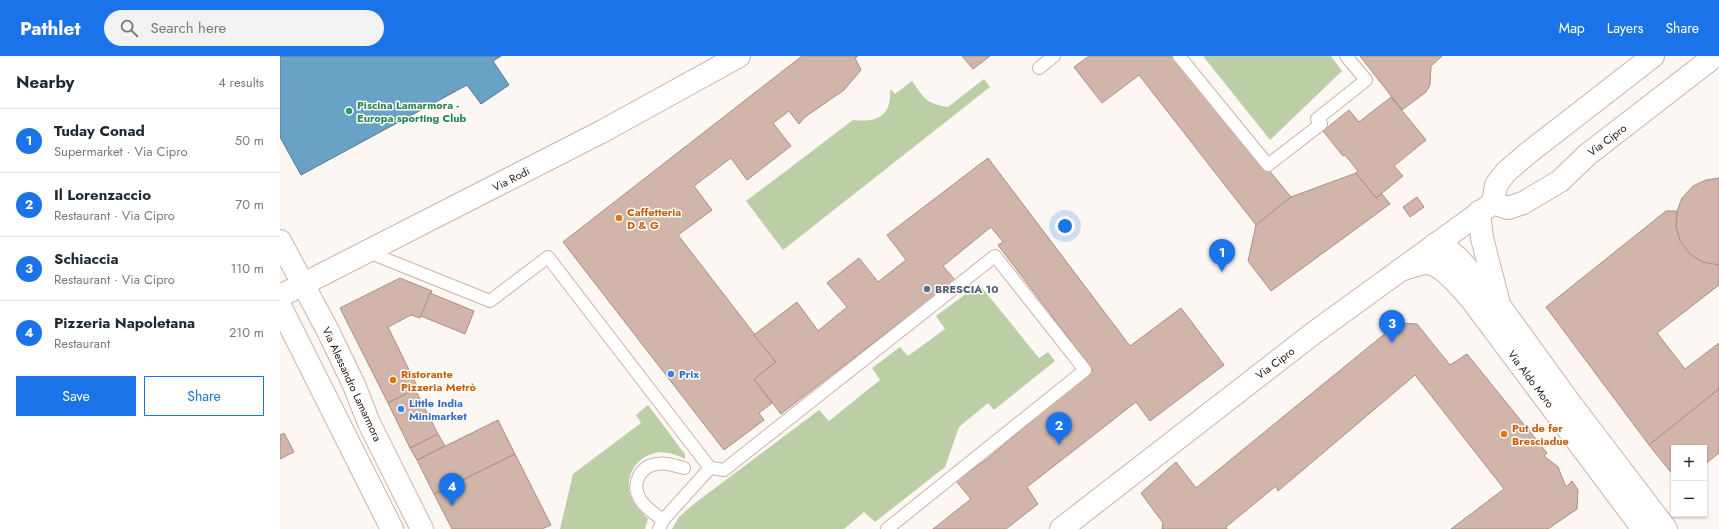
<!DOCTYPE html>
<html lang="en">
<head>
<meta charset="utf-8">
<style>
  body { margin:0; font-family:Jost,sans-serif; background:#f2f2f3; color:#1f2937 }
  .controls { position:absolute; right:12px; bottom:12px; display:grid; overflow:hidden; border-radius:0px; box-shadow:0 1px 3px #0004 }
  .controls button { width:36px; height:36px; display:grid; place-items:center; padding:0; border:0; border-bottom:1px solid #e0e1e3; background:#fff; color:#1f2937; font:20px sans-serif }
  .you { position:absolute; left:785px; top:170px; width:14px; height:14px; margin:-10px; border:3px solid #fff; border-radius:50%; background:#1a73e8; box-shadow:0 0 0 6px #1a73e833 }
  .badge { display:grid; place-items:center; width:26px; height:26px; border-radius:50%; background:#1a73e8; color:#fff; font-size:13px; font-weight:700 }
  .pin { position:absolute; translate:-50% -33px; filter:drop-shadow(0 1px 2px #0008) }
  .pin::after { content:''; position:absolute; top:21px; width:14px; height:12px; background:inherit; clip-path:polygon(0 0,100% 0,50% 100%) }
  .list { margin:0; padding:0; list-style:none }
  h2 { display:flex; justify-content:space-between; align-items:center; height:52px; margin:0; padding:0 16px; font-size:17px }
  h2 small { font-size:13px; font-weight:400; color:#747a83 }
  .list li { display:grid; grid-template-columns:26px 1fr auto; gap:12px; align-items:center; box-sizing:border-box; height:64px; padding:0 16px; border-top:1px solid #e0e1e3 }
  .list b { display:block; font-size:15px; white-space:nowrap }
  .list p { margin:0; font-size:13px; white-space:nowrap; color:#747a83 }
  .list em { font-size:13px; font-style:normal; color:#747a83 }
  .actions { display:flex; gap:8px; padding:12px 16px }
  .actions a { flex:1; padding:9px 0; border:1px solid #1a73e8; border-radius:0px; text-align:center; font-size:14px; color:#1a73e8 }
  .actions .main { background:#1a73e8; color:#fff }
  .icon { flex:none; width:22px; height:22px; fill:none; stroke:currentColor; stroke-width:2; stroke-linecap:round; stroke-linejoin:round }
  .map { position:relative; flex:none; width:1439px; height:473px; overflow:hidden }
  header { display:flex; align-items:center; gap:24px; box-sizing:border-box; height:56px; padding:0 20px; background:#1a73e8; color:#fff }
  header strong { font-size:19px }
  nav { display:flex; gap:22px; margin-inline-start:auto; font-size:14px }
  .search { width:280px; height:36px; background:#f2f2f3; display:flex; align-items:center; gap:10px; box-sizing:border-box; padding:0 14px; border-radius:22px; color:#747a83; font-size:15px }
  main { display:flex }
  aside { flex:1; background:#fff }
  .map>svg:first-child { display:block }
  .green { fill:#bbcea6 }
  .water { fill:#6aa2c6; stroke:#53778f }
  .building { fill:#d1b5aa; stroke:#aa8f85 }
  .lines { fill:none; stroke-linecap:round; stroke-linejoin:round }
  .lane-casing { stroke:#ceb2a8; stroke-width:14 }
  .street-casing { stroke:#ceb2a8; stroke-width:24 }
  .secondary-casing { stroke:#ceb2a8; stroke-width:24 }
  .lane { stroke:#fff; stroke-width:12 }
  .street { stroke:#fff; stroke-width:22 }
  .secondary { stroke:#fff; stroke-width:22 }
  .leisure-dot { fill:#2e9e5b; stroke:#fff; stroke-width:1.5 }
  .food-dot { fill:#e8710a; stroke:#fff; stroke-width:1.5 }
  .service-dot { fill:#5c6f8a; stroke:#fff; stroke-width:1.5 }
  .shop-dot { fill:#3f7fe0; stroke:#fff; stroke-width:1.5 }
  .labels { text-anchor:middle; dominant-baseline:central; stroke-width:3; stroke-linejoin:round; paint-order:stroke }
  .leisure-label { font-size:11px; font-weight:bold; fill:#27864d; stroke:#fff; text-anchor:start }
  .street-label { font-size:11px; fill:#1c120e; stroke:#fff }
  .food-label { font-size:11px; font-weight:bold; fill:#c56008; stroke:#fff; text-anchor:start }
  .service-label { font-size:11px; font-weight:bold; fill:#4e5e75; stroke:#fff; text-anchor:start }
  .shop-label { font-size:11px; font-weight:bold; fill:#366cbe; stroke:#fff; text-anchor:start }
</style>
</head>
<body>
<header>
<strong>Pathlet</strong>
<div class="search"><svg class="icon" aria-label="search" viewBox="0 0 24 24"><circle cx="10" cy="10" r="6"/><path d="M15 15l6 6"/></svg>Search here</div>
<nav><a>Map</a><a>Layers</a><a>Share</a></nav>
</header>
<main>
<aside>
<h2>Nearby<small>4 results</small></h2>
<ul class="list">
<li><span class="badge">1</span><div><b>Tuday Conad</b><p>Supermarket · Via Cipro</p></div><em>50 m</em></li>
<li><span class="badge">2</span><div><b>Il Lorenzaccio</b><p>Restaurant · Via Cipro</p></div><em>70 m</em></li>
<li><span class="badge">3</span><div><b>Schiaccia</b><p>Restaurant · Via Cipro</p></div><em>110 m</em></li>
<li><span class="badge">4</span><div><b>Pizzeria Napoletana</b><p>Restaurant</p></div><em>210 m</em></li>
</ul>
<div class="actions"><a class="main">Save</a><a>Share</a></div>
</aside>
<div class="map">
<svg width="1439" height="473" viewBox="0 0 1439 473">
  <rect width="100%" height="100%" fill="#fdf7f4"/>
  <!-- green -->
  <g class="green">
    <path d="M923,0h128l11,15 -72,69z"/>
    <path d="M704,23l6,8 -207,163 -37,-49 107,-81c25,3 39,-5 37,-31l5,5 17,-13c13,18 13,22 36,26z"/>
    <path d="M699,228l60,74 9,-6 7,9 -61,49 -6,-7 -29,24 -14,40 -70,55 -11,-10 -20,17h-172l7,-12 16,-14 124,-93 10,11 51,-41 -8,-12 28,-21 8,9 37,-27 -9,-13z"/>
    <path d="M368,349l33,44 4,5v5c-10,-5 -22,-9 -33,-5 -18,5 -28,26 -21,43 3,9 11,15 17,22l-3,10h-85l13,-55 68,-51 -5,-8z"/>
  </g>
  <!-- water -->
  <path class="water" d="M0,0h221l-8,5 16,24 -28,19 -14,-19 -166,90 -21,-38z"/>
  <!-- building -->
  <g class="building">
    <path d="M522,0h56l-3,2 6,12 -17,20 -39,27 -6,7 -10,-13 -16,12 18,23 -44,34 -16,-22 -37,28 18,24 -34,25 98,127 -22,17 18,24 -13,10 5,7 -40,30 -161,-208z"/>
    <path d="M682,0h28l-17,13z"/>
    <path d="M809,0h86l116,141 -35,28 -117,-150 -37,28 -28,-36z"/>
    <path d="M1080,0h82l-11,10 -1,19 -4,7 -24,18z"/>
    <path d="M1111,41l35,43 -32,26 9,10 -27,22 -20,-25 2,-2 -13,-16 -2,1 -20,-25 26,-21 10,12z"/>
    <path d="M708,102l142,188 51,-38 43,57 -74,56 -14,-19 -109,85 11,17 -32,25h-73l38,-30 -15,-18 31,-22 106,-89 -95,-125 5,-3 -12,-15 -48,39 12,14 -174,134 -27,-35 22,-17 -22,-27 43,-33 21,29 29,-24 -20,-24 32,-25 19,24 28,-22 -19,-25z"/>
    <path d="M1076,117l20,25 6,-4 8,10 -119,87 -23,-30 8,-36 35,-28z"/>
    <path d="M1439,122v87l-3,1 -14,-4 -12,-8 -10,-13 -4,-15 1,-15 5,-13 11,-12 13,-6z"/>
    <path d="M1137,141l7,10 -14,10 -7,-10z"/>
    <path d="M1386,155h11l-1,15 4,15 10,13 12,8 17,3v20l-62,48 28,36 34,-26v46l-70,56 -103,-138z"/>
    <path d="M120,222l32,13 -12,27 -9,-3 -23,12 30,61 -30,15 -48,-95z"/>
    <path d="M150,237l44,18 -9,23 -44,-18z"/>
    <path d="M1118,267l19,1 33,41 17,-11 80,99 -3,3 14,11 8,20 6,-6 6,9 -1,19 -29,20h-97l53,-40 -89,-114 -137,116 -2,-5 -50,41 1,2h-65l1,-6 -22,-30 35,-31 20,26z"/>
    <path d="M135,333l23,45 -28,14 -22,-45z"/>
    <path d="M1439,333v64l-15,12v-17h-30v28l-25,-31z"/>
    <path d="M218,364l17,34 -81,40 -17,-34z"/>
    <path d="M4,377l10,19 -14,7v-24z"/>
    <path d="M158,378l7,12 -28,14 -7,-12z"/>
    <path d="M235,398l36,71 -9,4h-90l-18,-35z"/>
  </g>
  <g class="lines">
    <defs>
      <g id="lane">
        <path d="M899,0l89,109 53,-41 -4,-5 49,-39 -20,-24"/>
        <path d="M759,12l15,-12"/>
        <path d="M88,196l122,49 58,-44 162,211 -47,52 -4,9"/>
        <path d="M430,412l14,2 271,-214 90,114 -198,159"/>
        <path d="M383,464c-8,-6 -19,-13 -23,-21 -9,-15 0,-33 17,-35 8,-2 19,2 27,4"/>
      </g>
      <g id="street">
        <path d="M1199,156l3,26 16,62"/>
        <path d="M1154,189l13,4 12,10 40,46 74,102 93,122"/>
        <path d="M1120,214c8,-2 17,-6 25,-7 16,-1 36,25 46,36l172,230"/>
      </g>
      <g id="secondary">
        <path d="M1213,147l15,5 15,-5 37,-22 27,-26 128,-99"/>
        <path d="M0,185l48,90 26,54 15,38 53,106"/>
        <path d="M0,240l323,-165 136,-75"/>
        <path d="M0,250l112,223"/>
        <path d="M781,473l254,-197 178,-129 3,-18 10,-13 22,-19 125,-97"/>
      </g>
    </defs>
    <!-- lane casing -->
    <use href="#lane" class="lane-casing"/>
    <!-- street casing -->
    <use href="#street" class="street-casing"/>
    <!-- secondary casing -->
    <use href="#secondary" class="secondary-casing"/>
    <!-- lane -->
    <use href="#lane" class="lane"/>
    <!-- street -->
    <use href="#street" class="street"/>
    <!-- secondary -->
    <use href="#secondary" class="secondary"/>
  </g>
  <!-- markers -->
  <circle class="leisure-dot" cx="69" cy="55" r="4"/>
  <g class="food-dot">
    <circle cx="339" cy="162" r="4"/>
    <circle cx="113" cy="324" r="4"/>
    <circle cx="1224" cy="378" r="4"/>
  </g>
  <circle class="service-dot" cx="647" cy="233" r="4"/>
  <g class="shop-dot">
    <circle cx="391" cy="318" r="4"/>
    <circle cx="121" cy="353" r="4"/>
  </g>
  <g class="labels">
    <!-- leisure labels -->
    <g class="leisure-label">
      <text x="77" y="49">Piscina Lamarmora -<tspan x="77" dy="13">Europa sporting Club</tspan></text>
    </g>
    <!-- street labels -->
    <g class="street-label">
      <text transform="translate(1327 84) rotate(-37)">Via Cipro</text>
      <text transform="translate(231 123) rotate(-27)">Via Rodi</text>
      <text transform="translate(995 307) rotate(-37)">Via Cipro</text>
      <text transform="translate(1251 323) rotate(53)">Via Aldo Moro</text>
      <text transform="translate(72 328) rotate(65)">Via Alessandro Lamarmora</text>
    </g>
    <!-- food labels -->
    <g class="food-label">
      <text x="347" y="156">Caffetteria<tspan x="347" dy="13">D &amp; G</tspan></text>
      <text x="121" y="318">Ristorante<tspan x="121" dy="13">Pizzeria Metrò</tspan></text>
      <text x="1232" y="372">Put de fer<tspan x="1232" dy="13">Bresciadue</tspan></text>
    </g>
    <!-- service labels -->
    <g class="service-label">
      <text x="655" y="233">BRESCIA 10</text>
    </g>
    <!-- shop labels -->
    <g class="shop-label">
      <text x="399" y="318">Prix</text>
      <text x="129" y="347">Little India<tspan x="129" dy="13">Minimarket</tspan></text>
    </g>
  </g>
</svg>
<div class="controls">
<button>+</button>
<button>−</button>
</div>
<div class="you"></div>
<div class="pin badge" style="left:942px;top:216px">1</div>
<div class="pin badge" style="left:779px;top:389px">2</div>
<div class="pin badge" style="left:1112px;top:287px">3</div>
<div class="pin badge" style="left:172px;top:450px">4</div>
</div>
</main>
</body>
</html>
